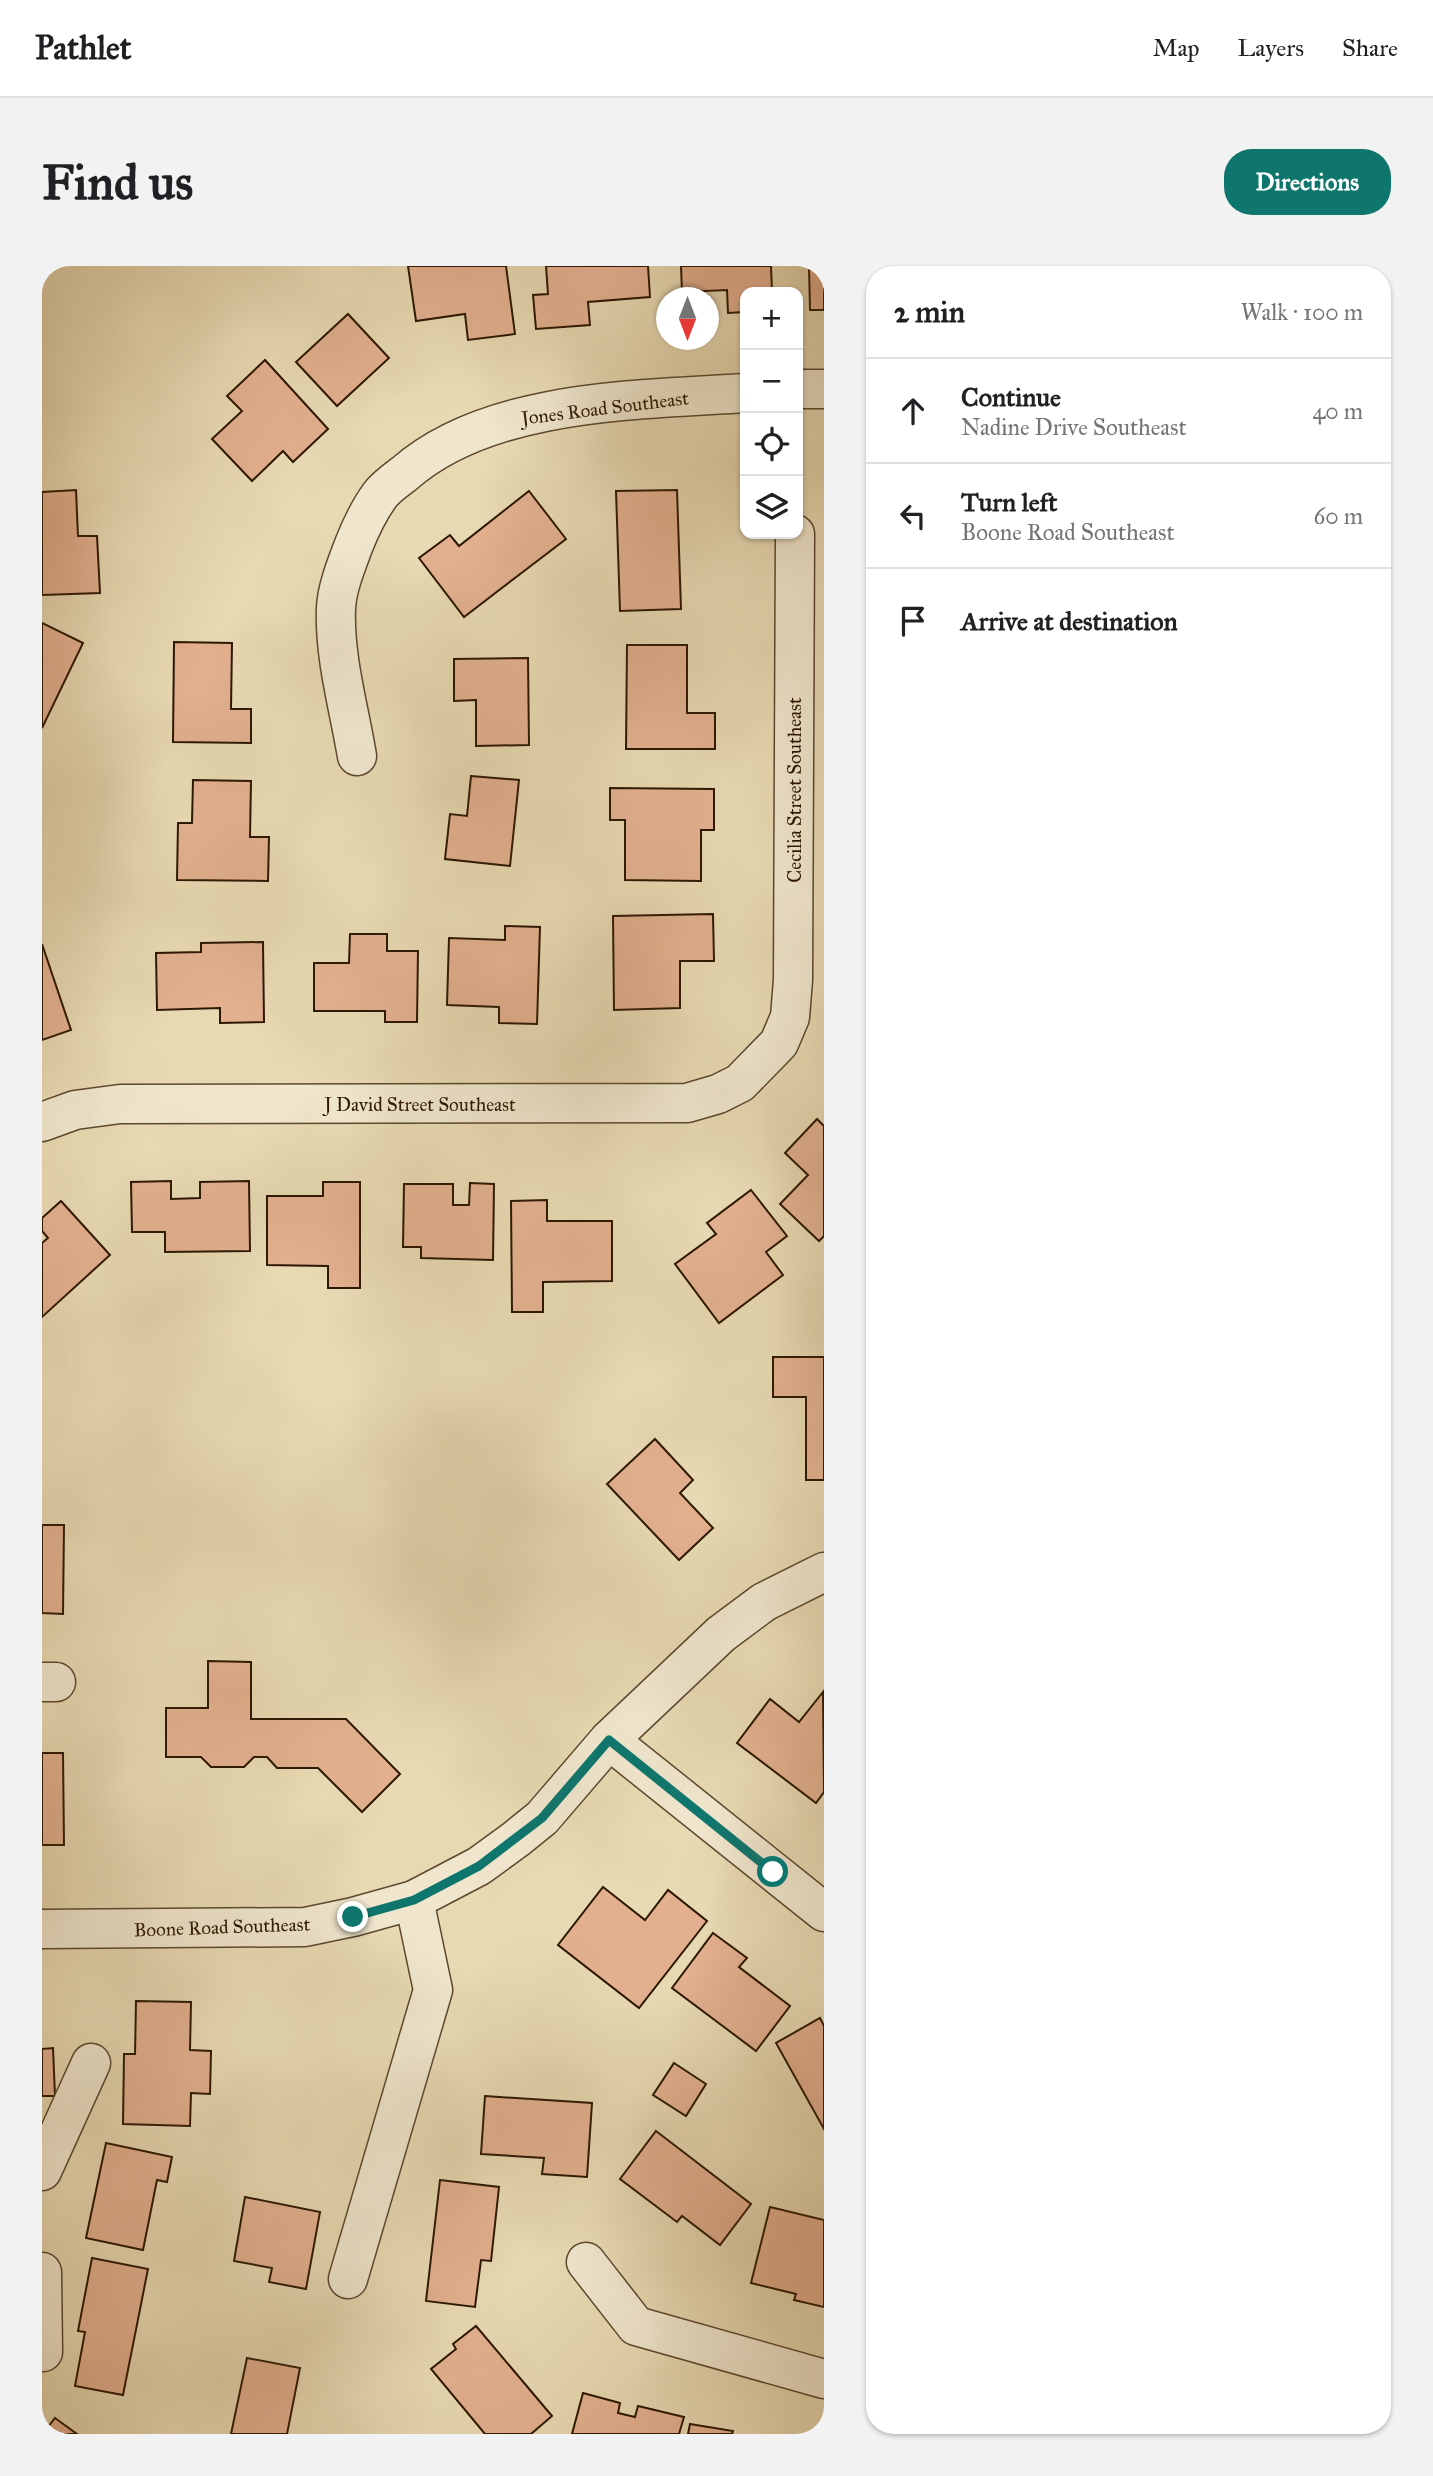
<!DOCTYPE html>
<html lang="en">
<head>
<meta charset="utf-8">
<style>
  body { margin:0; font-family:"IM FELL Great Primer",serif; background:#f2f2f2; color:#202124 }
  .controls { position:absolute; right:21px; top:21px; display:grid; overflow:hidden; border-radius:14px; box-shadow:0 2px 5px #0004 }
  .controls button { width:63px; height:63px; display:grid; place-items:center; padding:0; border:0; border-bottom:2px solid #e0e0e0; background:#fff; color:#202124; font:35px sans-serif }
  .compass { position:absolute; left:614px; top:21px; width:63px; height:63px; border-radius:50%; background:#fff; box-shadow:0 2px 5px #0004; rotate:180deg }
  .stop { position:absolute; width:21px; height:21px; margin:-16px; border:5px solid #0f766e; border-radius:50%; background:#fff }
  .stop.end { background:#0f766e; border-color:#fff; box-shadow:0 2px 7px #0008 }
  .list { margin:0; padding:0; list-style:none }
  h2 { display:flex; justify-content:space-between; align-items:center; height:91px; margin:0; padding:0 28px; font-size:30px }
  h2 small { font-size:23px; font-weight:400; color:#757577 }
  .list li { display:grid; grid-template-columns:46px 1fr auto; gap:21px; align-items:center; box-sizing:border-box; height:105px; padding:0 28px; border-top:2px solid #e0e0e0 }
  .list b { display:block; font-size:26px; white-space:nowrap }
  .list p { margin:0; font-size:23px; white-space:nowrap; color:#757577 }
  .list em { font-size:23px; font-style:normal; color:#757577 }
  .icon { flex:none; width:38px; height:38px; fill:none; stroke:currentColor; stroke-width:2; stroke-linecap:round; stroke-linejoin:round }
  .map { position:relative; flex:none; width:782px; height:2168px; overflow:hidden; border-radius:28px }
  header { display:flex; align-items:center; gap:42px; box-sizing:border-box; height:98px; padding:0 35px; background:#fff; border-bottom:2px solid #e0e0e0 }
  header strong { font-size:33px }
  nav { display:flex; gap:38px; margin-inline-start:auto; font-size:24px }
  .intro { display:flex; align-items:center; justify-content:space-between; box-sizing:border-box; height:168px; padding:0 42px }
  h1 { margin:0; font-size:49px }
  .button { padding:18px 32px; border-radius:28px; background:#0f766e; color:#fff; font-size:24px; font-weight:700 }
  main { display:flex; gap:42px; padding:0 42px }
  aside { flex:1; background:#fff; border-radius:28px; box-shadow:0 2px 5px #0004 }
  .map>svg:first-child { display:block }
  .building { fill:#e2b08f; stroke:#2d1702; stroke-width:2 }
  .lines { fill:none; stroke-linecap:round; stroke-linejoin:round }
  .minor-casing { stroke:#5c482e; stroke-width:41 }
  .minor { stroke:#efe6cd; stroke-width:38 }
  .route { stroke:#0f766e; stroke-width:9 }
  .labels { text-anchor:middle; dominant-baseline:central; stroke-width:6; stroke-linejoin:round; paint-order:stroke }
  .street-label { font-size:19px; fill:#2d1702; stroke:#efe6cd }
</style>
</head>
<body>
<header>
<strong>Pathlet</strong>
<nav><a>Map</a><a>Layers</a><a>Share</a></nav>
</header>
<div class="intro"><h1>Find us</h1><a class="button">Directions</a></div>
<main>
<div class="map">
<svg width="782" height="2168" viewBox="0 0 782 2168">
  <rect width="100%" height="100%" fill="#e7d9b2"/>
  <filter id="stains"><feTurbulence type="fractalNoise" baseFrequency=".00286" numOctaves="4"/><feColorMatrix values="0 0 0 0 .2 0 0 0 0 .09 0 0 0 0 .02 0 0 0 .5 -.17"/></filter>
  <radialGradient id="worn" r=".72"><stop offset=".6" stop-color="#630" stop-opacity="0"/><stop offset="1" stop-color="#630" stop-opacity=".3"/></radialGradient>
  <!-- building -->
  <g class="building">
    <path d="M366,0h98l9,68 -47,6 -3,-26 -49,7z"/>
    <path d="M504,0h102l2,31 -62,5 2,23 -54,4 -3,-34 15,-1z"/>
    <path d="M639,0h90l1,26h-27v20l-17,1 -1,-23 -45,2z"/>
    <path d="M767,0h15v44h-14z"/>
    <path d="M306,48l41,44 -52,48 -41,-44z"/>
    <path d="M223,94l63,69 -35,33 -10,-11 -31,30 -40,-42 30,-28 -15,-15z"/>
    <path d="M34,224l2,46h19l3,57 -58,2v-103z"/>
    <path d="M635,224l4,119 -61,2 -4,-120z"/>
    <path d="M487,225l37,48 -102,78 -45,-59 31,-23 9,11z"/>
    <path d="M0,357l41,20 -41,85z"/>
    <path d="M132,376l58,1 -1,66h20v34l-78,-1z"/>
    <path d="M585,379h60v68h28v36h-89z"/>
    <path d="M486,392l1,87 -53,1v-46l-22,1v-42z"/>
    <path d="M429,510l48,4 -9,86 -65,-7 5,-45 17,2z"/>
    <path d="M151,514l58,1 -1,56h19l-1,44 -91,-1 1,-57h14z"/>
    <path d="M568,522l104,1v41h-13v51l-76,-1v-60h-15z"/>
    <path d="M671,648l1,47h-34v47l-66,2 -1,-94z"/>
    <path d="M463,660l35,1 -3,97 -38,-1v-16l-52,-2 2,-67 56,2z"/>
    <path d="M308,668h37v17h31l-1,71h-32v-11h-71v-48h35z"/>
    <path d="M221,676l1,80 -44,1v-15l-63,2 -1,-57 45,-1v-9z"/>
    <path d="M0,678l29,86 -29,10z"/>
    <path d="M775,853l7,7v110l-5,5 -39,-37 28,-29 -23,-22z"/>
    <path d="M129,915v18l29,-1v-16l49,-1 1,70 -85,1v-20h-33l-1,-50z"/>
    <path d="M281,916h37v106h-32v-22l-61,-1v-69h56z"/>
    <path d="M428,917l24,1 -1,76 -72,-2v-11h-18l1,-63h49v21h16z"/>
    <path d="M709,924l36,46 -21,16 17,23 -64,48 -44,-59 41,-30 -9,-11z"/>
    <path d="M505,934v21h65v60l-69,1v30h-31l-1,-111z"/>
    <path d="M19,935l49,54 -68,62v-74l6,-5 -6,-7v-13z"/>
    <path d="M731,1091h51v123h-18v-83h-33z"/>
    <path d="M613,1173l38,41 -13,13 33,35 -34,32 -72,-76z"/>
    <path d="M0,1259h22l-1,89 -21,-1z"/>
    <path d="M166,1395l43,1v57h95l54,55 -38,38 -44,-44h-41l-10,-11h-13l-10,10h-33l-10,-10h-35v-49h42z"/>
    <path d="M781,1426l1,100 -8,11 -79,-60 33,-44 29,23z"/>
    <path d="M0,1487h21l1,92h-22z"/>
    <path d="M561,1621l42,33 23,-30 39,31 -68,87 -81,-63z"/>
    <path d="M671,1667l34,25 -8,9 51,39 -34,45 -84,-63z"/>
    <path d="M94,1735l55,1 -1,48 21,1 -1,43 -19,-1 -1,33 -67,-2 1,-70h11z"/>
    <path d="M778,1752l4,8v103l-48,-86z"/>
    <path d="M11,1782l2,48h-13v-47z"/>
    <path d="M632,1797l32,21 -20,32 -33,-21z"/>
    <path d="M443,1830l107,7 -5,74 -45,-3 2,-16 -63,-4z"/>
    <path d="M614,1865l95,73 -31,41 -38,-29 -5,6 -57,-43z"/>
    <path d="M64,1877l66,14 -5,25 -10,-2 -14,70 -57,-12z"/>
    <path d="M398,1914l59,7 -8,74 -10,-1 -6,47 -49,-6z"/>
    <path d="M203,1931l75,15 -14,77 -37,-7 3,-14 -38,-7z"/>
    <path d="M728,1941l54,13v87l-30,-7 2,-6 -45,-11z"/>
    <path d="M50,1992l56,11 -25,126 -48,-9 10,-54 -7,-1z"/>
    <path d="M434,2060l76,90 -21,18h-46l-54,-65 25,-20 -3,-5z"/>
    <path d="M205,2092l53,10 -13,66h-56z"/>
    <path d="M541,2127l37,10 -2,10 17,4 3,-11 46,11 -5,17h-107z"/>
    <path d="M13,2152l22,16h-35v-3l2,1z"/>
    <path d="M648,2158l43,7 -1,3h-44z"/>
  </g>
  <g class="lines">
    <defs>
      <g id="minor">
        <path d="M756,123h26"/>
        <path d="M315,490c-8,-48 -23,-99 -21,-148 1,-20 10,-42 17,-61 7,-18 16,-37 27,-52 6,-8 16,-15 24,-21 85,-75 234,-74 341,-81"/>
        <path d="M0,856l33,-12 45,-6 567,-1 31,-9 22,-11 39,-40 11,-26 3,-37 2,-446"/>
        <path d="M0,1416h14"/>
        <path d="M567,1474l215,172"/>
        <path d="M0,1663l263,-2 48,-10 61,-17 65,-34 37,-27 26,-21 67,-78 112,-106 43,-32 60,-30"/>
        <path d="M0,1905l49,-108"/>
        <path d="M544,1996l50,64 188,53"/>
        <path d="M0,2006l1,80"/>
        <path d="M306,2013l85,-289 -19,-90"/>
      </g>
    </defs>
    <!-- minor casing -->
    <use href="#minor" class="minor-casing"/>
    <!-- minor -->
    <use href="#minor" class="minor"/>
  </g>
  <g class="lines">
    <!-- route -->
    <path class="route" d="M311,1651l61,-17 65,-34 63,-48 67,-78 164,132"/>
  </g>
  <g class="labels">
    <!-- street labels -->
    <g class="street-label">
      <text transform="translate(563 142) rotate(-7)">Jones Road Southeast</text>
      <text transform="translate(752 524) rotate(-90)">Cecilia Street Southeast</text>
      <text x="378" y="838">J David Street Southeast</text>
      <text transform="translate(180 1661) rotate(-2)">Boone Road Southeast</text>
    </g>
  </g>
  <rect width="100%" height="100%" filter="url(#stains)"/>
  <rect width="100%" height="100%" fill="url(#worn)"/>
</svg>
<div class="controls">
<button>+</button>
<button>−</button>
<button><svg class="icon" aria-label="locate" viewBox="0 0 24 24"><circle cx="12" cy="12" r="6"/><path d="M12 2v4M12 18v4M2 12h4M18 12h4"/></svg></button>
<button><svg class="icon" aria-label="layers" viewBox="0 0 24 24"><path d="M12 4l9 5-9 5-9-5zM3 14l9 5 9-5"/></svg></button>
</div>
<svg class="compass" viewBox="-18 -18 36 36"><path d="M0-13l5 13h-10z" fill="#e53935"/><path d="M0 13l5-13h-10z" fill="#757577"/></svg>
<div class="stop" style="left:731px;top:1606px"></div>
<div class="stop end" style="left:311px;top:1651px"></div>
</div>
<aside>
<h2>2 min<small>Walk · 100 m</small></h2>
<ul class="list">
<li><svg class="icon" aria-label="ahead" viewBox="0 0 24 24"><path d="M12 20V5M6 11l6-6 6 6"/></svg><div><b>Continue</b><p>Nadine Drive Southeast</p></div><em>40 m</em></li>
<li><svg class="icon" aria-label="left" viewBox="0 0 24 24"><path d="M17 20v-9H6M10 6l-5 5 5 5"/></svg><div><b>Turn left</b><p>Boone Road Southeast</p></div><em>60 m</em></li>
<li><svg class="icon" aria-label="arrive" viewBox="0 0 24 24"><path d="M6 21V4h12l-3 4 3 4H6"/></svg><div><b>Arrive at destination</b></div></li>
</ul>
</aside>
</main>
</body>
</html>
